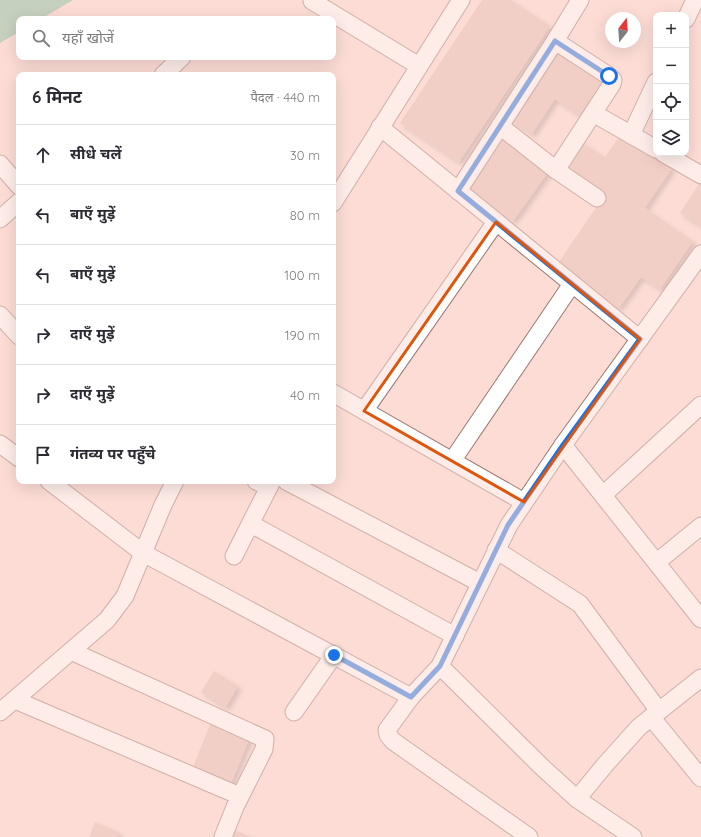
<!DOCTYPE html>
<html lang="hi">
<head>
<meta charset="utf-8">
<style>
  body { margin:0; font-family:Quicksand,"Noto Sans Devanagari",sans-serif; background:#f2f2f3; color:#2b2b33 }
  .controls { position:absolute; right:12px; top:12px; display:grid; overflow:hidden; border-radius:8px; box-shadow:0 4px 16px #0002 }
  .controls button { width:36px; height:36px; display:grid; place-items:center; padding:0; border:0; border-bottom:1px solid #e1e1e2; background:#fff; color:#2b2b33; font:20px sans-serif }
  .compass { position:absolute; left:605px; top:12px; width:36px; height:36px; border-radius:50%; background:#fff; box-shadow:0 4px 16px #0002; rotate:17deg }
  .stop { position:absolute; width:12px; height:12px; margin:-9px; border:3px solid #1a73e8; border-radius:50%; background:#fff }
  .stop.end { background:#1a73e8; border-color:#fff; box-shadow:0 1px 4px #0008 }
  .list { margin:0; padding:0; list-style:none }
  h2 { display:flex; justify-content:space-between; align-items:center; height:52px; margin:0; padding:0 16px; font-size:17px }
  h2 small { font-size:13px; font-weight:400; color:#7c7c81 }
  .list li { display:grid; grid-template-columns:26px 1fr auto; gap:12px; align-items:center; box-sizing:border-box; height:60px; padding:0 16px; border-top:1px solid #e1e1e2 }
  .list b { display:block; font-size:15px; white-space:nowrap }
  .list em { font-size:13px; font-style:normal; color:#7c7c81 }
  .icon { flex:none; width:22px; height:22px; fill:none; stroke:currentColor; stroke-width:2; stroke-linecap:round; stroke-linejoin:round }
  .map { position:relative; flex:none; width:701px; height:837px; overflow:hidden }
  .search { position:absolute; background:#fff; box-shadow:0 4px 16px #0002; left:16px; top:16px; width:320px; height:44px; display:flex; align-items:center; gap:10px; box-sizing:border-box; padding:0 14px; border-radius:8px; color:#7c7c81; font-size:15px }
  .panel { position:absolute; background:#fff; box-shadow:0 4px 16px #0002; left:16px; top:72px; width:320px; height:412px; border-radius:8px }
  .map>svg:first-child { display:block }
  .forest { fill:#84c1a4 }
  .building { fill:#e4bdb4; filter:url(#shadow) }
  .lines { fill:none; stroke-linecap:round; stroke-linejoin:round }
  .street-casing { stroke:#9b7870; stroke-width:19 }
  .street { stroke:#fff; stroke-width:17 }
  .route { stroke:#1a73e8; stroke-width:5 }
  .marked { fill:none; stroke:#de560c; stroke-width:3; stroke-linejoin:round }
</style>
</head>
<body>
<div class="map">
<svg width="701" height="837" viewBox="0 0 701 837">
  <defs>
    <filter id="shadow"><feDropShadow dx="3.5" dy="3.5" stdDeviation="2" flood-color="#0004"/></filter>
  </defs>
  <rect width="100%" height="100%" fill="#fcdcd5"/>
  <!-- forest -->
  <path class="forest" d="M0,0h73l-32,19h-22v13l-19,11z"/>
  <!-- building -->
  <g class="building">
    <path d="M482,0h29l39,26 -91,136 -59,-39z"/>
    <path d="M556,49l48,31 -23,36 -26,-17 -23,35 -22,-14z"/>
    <path d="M621,134l51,34 -27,40 48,33 -33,48 -19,-12 -22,31 -63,-42 48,-70 -41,-28 18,-26 24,15z"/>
    <path d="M503,137l46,34 -36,50 -46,-33z"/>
    <path d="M699,184l2,1v41l-21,-13z"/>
    <path d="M214,671l24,15 -12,21 -25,-15z"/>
    <path d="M211,722l39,15 -20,49 -38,-16z"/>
    <path d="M95,822l24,10 -2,5h-28z"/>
    <path d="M231,829l21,8h-24z"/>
  </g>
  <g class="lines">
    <defs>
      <g id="street">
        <path d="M312,1l107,65"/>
        <path d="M686,19l9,-19"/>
        <path d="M555,41l54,35 4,4 -1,4 -56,86"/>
        <path d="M163,75l19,-18"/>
        <path d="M593,113l63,36"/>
        <path d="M500,126l56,44 41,28"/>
        <path d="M380,127l260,212"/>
        <path d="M631,135l25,-53"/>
        <path d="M663,153l38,22"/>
        <path d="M0,164l19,22"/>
        <path d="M458,191l97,-150 25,-41"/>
        <path d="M333,203l128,-203"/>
        <path d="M0,219l19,-17"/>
        <path d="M0,315l19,21"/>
        <path d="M333,393l191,109"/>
        <path d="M364,411l132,-189"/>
        <path d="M0,444l19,14"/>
        <path d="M563,445l138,174"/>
        <path d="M452,461l120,-177"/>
        <path d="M49,481l94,72 268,144 29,-31 69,-141 54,-80 138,-191"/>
        <path d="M256,481l13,6"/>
        <path d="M286,481l194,102"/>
        <path d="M603,495l98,-90"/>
        <path d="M251,524l204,112"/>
        <path d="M496,550l84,54 79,107"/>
        <path d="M234,556l38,-75"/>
        <path d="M657,562l44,-36"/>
        <path d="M71,651l194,88 -1,10 -29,58 -12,30"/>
        <path d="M440,666l103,102 34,31 56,38"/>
        <path d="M411,697l-24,33 1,5 5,6 136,96"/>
        <path d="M15,700l225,96"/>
        <path d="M0,712l107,-92 18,-24 38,-91 12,-24"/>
        <path d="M294,712l40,-57"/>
        <path d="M651,717l50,61"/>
        <path d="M577,799l27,-33 35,-39 62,-49"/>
      </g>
    </defs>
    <!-- street casing -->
    <use href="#street" class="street-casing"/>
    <!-- street -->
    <use href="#street" class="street"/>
  </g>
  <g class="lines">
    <!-- route -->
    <path class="route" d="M334,655l77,42 29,-31 68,-141 55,-80 77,-106 -182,-148 97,-150 54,35"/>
  </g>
  <!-- marked area -->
  <path d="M0 0H701V837H0ZM496,222l144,117 -116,163 -160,-91z" fill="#fcdcd5" fill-opacity=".55" fill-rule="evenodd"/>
  <path class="marked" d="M496,222l144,117 -116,163 -160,-91z"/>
</svg>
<div class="controls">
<button>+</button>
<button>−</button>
<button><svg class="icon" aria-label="locate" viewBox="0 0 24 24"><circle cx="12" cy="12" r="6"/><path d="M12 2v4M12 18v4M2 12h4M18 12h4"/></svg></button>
<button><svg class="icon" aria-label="layers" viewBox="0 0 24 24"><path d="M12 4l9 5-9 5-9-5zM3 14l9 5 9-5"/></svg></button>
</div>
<svg class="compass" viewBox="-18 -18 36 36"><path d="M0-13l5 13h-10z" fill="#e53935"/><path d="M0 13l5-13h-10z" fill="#7c7c81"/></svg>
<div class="stop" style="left:609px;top:76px"></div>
<div class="stop end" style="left:334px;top:655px"></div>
<div class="search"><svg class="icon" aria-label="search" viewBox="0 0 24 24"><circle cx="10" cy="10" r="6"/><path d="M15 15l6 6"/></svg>यहाँ खोजें</div>
<section class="panel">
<h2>6 मिनट<small>पैदल · 440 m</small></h2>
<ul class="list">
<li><svg class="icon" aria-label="ahead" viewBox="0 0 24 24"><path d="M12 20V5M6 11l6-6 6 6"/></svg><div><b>सीधे चलें</b></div><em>30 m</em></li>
<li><svg class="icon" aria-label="left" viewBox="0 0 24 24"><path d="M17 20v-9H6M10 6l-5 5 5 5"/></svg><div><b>बाएँ मुड़ें</b></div><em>80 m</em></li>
<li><svg class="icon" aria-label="left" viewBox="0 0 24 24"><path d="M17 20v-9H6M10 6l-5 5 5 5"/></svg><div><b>बाएँ मुड़ें</b></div><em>100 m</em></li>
<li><svg class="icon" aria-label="right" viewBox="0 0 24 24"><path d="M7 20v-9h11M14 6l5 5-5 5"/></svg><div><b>दाएँ मुड़ें</b></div><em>190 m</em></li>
<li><svg class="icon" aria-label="right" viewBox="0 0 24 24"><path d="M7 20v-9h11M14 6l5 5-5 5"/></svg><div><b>दाएँ मुड़ें</b></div><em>40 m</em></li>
<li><svg class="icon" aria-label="arrive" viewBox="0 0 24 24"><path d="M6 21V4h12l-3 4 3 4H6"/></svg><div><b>गंतव्य पर पहुँचे</b></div></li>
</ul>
</section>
</div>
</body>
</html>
